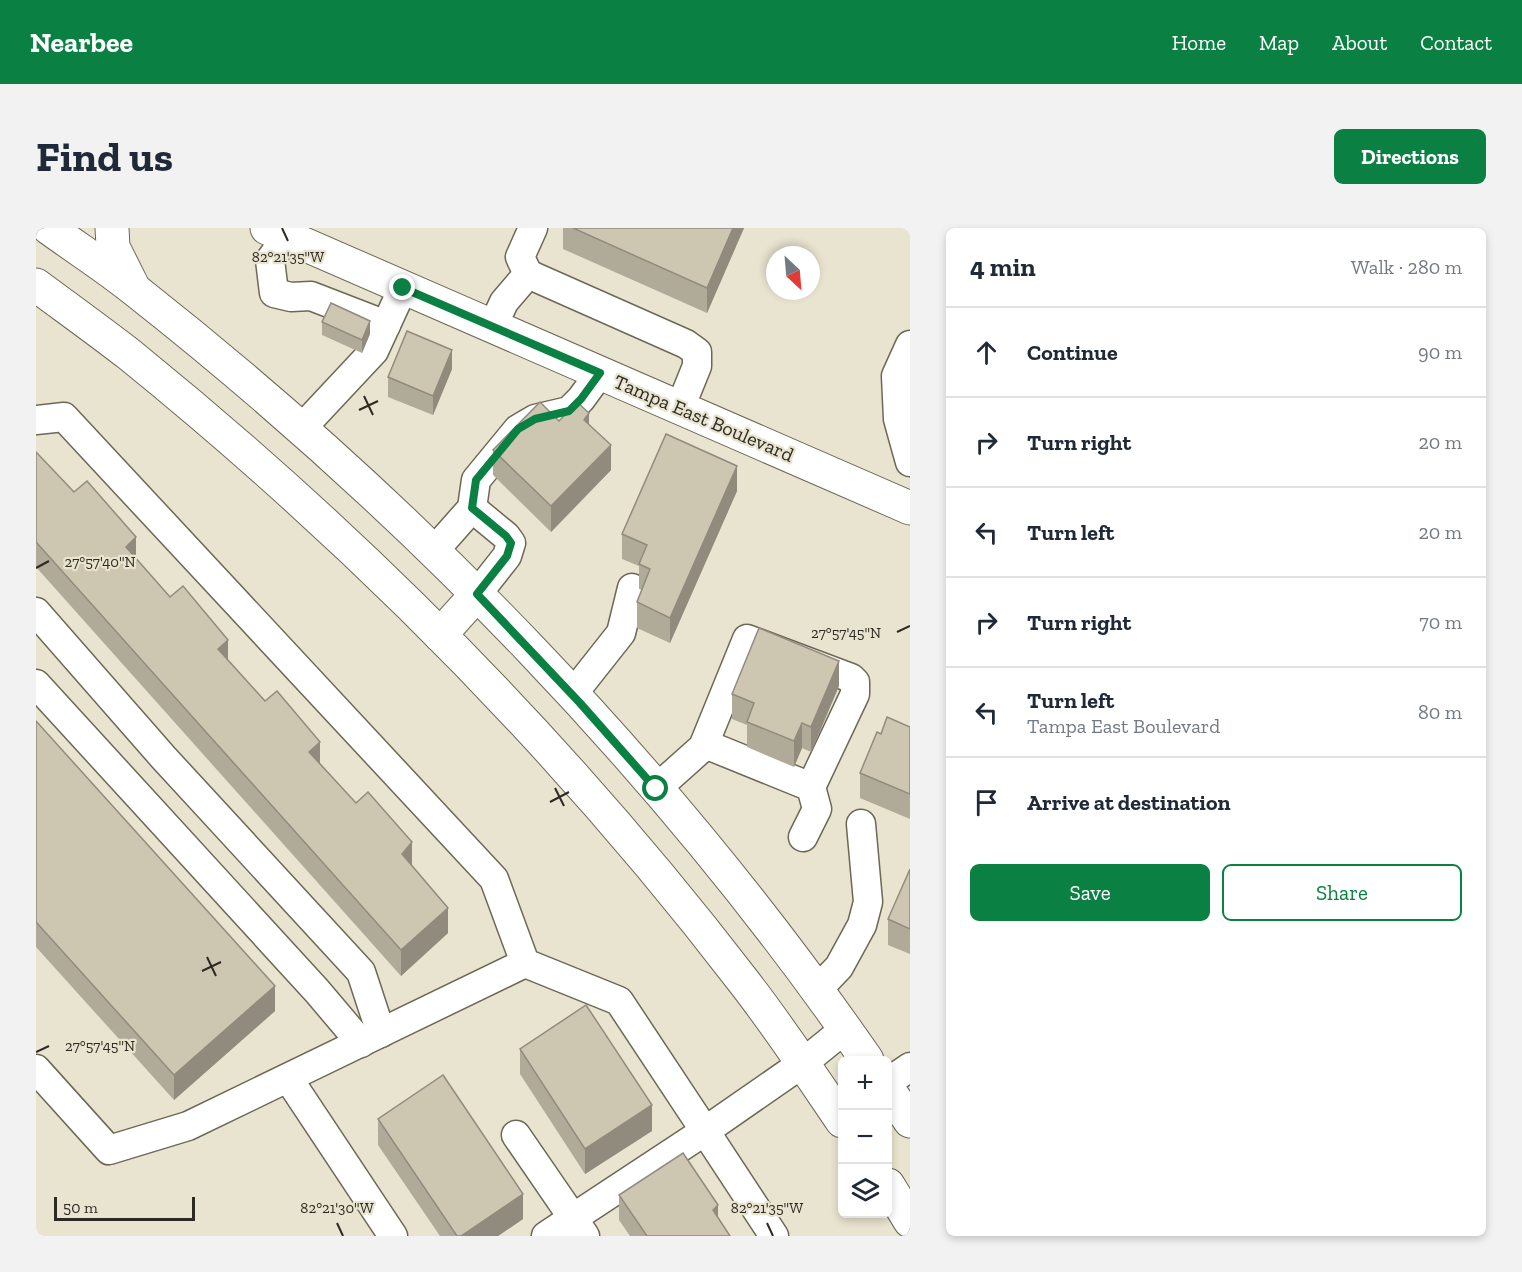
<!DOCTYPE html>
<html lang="en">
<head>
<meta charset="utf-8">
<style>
  body { margin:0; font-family:"Zilla Slab",serif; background:#f2f2f3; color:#1f2937 }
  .controls { position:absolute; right:18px; bottom:18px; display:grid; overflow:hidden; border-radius:9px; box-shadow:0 3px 9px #0003 }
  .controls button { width:54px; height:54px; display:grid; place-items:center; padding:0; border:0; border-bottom:2px solid #e0e1e3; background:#fff; color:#1f2937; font:30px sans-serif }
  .compass { position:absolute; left:730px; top:18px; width:54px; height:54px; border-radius:50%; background:#fff; box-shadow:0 3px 9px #0003; rotate:154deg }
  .scale { position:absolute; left:18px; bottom:15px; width:141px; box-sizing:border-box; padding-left:6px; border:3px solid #2c2a22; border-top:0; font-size:16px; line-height:21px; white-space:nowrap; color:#2c2a22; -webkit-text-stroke:4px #e9e4cf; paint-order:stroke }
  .stop { position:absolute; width:18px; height:18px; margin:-14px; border:4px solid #0b8043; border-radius:50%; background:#fff }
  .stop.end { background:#0b8043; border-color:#fff; box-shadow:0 2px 6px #0008 }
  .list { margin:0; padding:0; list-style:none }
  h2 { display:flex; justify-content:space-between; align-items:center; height:78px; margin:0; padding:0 24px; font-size:26px }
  h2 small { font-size:20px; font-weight:400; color:#747a83 }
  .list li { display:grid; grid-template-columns:39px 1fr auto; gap:18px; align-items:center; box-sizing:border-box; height:90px; padding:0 24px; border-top:2px solid #e0e1e3 }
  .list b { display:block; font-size:22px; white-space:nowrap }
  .list p { margin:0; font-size:20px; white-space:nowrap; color:#747a83 }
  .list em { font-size:20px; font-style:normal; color:#747a83 }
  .actions { display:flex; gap:12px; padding:18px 24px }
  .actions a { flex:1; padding:14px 0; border:2px solid #0b8043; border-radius:9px; text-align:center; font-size:21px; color:#0b8043 }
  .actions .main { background:#0b8043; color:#fff }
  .icon { flex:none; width:33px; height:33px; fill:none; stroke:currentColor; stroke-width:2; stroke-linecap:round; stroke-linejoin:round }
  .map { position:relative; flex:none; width:874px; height:1008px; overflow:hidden; border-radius:9px }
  header { display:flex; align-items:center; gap:36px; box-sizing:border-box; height:84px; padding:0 30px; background:#0b8043; color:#fff }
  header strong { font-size:28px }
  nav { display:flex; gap:33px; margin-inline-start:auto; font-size:21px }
  .intro { display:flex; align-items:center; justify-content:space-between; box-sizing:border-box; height:144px; padding:0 36px }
  h1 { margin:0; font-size:42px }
  .button { padding:15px 27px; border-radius:9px; background:#0b8043; color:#fff; font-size:21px; font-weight:700 }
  main { display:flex; gap:36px; padding:0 36px }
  aside { flex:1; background:#fff; border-radius:9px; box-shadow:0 3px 9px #0003 }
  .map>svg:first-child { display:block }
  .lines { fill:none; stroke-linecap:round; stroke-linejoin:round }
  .minor-casing { stroke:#6d6855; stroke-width:31 }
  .major-casing { stroke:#6d6855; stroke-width:35 }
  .minor { stroke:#fff; stroke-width:28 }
  .major { stroke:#fff; stroke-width:33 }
  .wall { fill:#b0ab99 }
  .shaded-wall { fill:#908b7d }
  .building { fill:#cdc7b2; stroke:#908b7d; stroke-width:1.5 }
  .route { stroke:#0b8043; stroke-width:8 }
  .ticks { fill:none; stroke:#2c2a22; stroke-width:2 }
  .labels { text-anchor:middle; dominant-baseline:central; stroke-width:4.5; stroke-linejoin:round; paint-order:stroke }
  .street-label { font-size:20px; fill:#2c2a22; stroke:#e9e4cf }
  .ticks-label { font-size:15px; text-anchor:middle; fill:#2c2a22; stroke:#e9e4cf; stroke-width:4.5; stroke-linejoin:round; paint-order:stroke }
</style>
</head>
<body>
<header>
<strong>Nearbee</strong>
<nav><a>Home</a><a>Map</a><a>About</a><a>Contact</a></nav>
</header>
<div class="intro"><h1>Find us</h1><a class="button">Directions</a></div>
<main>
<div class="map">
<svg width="874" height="1008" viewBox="0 0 874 1008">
  <rect width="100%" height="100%" fill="#e9e4cf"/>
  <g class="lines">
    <defs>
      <g id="minor">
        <path d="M251,9l-17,23 4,33 17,4 20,-1 75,29"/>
        <path d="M492,46l-8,-17 13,-29"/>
        <path d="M457,98l11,-24 24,-28 158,70 11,8v14l-17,42"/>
        <path d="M874,117l-14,31 2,43 12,43"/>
        <path d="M0,192l28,-3 430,462 31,84 94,38 86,130 -132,87 12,18"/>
        <path d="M265,201l73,-78 29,-63"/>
        <path d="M436,280l34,28 5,7 -4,13 -30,38"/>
        <path d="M397,324l39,-44 4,-28 42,-51 17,-10 34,-8 12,-12 19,-26"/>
        <path d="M0,384l127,145 198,215 20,61"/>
        <path d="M0,456l281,307 44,52"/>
        <path d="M536,467l49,-62 11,-45"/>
        <path d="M669,516l106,43 6,22 -14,28"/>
        <path d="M620,561l47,-42 44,-108 104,39 4,4v12l-44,93"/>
        <path d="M781,762l22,-23 23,-42 6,-23 -7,-78"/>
        <path d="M0,841l73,81 79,-24 337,-163"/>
        <path d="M252,850l105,158"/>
        <path d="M852,854l22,-15"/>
        <path d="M480,907l57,83 -27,18"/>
        <path d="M738,1008l-69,-105 98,-68 42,-34"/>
      </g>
      <g id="major">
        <path d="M13,0c29,21 59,40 86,62 277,218 532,481 732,770"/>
        <path d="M76,0l1,19 19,38"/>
        <path d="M231,0l643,280"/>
        <path d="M0,57c31,23 63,46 94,70 227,184 436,395 614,627 35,45 66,92 98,139"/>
        <path d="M404,407l37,-41"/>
        <path d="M852,861l22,32"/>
        <path d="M852,957l22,36"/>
      </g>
    </defs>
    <!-- minor casing -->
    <use href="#minor" class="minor-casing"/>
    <!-- major casing -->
    <use href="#major" class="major-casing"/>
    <!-- minor -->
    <use href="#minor" class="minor"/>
    <!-- major -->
    <use href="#major" class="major"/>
  </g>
  <!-- wall -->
  <g class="wall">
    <path d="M527,0h181l-37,85 -144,-64z"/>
    <path d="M286,94l48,12 -8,19 -40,-18z"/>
    <path d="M416,141l-19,46 -45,-18v-20z"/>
    <path d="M523,193l30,5 22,44 -60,62 -58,-57v-25z"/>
    <path d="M0,224l100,107 92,101 184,206 36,67 -47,43 -365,-409z"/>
    <path d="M701,263l-67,152 -33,-15v-26l5,-12 -3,-1v-23l-17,-7v-25z"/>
    <path d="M803,458l-28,66 -9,-4 -8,19 -47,-20v-22l-15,-6v-25z"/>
    <path d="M0,493l239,290 -101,89 -138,-153z"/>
    <path d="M874,499v92l-50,-21v-25z"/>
    <path d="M874,641v85l-22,-9v-26z"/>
    <path d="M484,821l132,82 -67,43 -65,-100z"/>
    <path d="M342,891l145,100 -25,17h-58l-62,-91z"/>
    <path d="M583,967l99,24 12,17h-100l-11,-16z"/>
  </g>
  <!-- shaded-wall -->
  <g class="shaded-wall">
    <path d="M697,0h11l-37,85v-25z"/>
    <path d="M334,93v13l-8,19v-13z"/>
    <path d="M416,122v19l-19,46v-19z"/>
    <path d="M553,185v25l-5,-18z"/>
    <path d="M575,217v25l-60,62v-26z"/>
    <path d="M701,238v25l-67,152v-25z"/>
    <path d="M100,309v25l-10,-15z"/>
    <path d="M192,412v25l-10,-16z"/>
    <path d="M803,433v25l-28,66v-25z"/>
    <path d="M766,495v25l-8,19v-26z"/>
    <path d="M284,514v25l-11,-15z"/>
    <path d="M376,614v26l-10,-14z"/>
    <path d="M412,680v25l-47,43v-26z"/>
    <path d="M239,758v25l-101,89v-25z"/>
    <path d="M616,877v26l-67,43v-25z"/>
    <path d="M487,966v25l-25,17h-37z"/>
    <path d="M682,977v26l-5,-21z"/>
  </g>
  <!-- building -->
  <g class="building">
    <path d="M537,0h160l-26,60z"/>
    <path d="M295,75l39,18 -8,19 -40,-18z"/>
    <path d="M371,103l45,19 -19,46 -45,-19z"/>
    <path d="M504,174l19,19 18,-19 12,11 -5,7 27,25 -60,61 -58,-56z"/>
    <path d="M630,206l71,32 -67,152 -33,-16 13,-33 -11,-5 8,-19 -25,-11z"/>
    <path d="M0,224l38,40 13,-11 49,56 -10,10 44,50 13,-11 45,54 -10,9 47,52 12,-10 43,51 -11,10 47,51 12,-11 44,50 -10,12 46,54 -47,42 -365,-408z"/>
    <path d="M723,400l80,33 -28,66 -9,-4 -8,18 -47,-19 7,-19 -22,-9z"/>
    <path d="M851,489l23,10v67l-50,-21 17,-41 4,2z"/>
    <path d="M0,493l239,265 -101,89 -138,-153z"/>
    <path d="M874,641v60l-22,-10z"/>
    <path d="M550,777l66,100 -67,44 -65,-100z"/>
    <path d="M407,847l80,119 -62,42h-4l-79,-117z"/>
    <path d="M647,925l35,52 -5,5 17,26h-83l-28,-41z"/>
  </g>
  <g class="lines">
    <!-- route -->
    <path class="route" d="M367,60l197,85 -19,26 -12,12 -34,8 -17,10 -42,51 -4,28 34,28 5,7 -4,13 -30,38 103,109 76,86"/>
  </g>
  <!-- ticks -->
  <path class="ticks" d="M246,0l6,13M328,168l9,19M323,182l19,-9M0,340l13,-7M861,404l13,-6M519,560l9,18M514,574l19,-10M171,729l9,19M166,743l19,-9M0,824l13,-6M301,995l6,13M731,995l6,13"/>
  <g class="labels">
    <!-- street labels -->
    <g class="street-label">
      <text transform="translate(668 190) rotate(23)">Tampa East Boulevard</text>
    </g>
  </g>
  <g class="ticks-label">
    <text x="252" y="34">82°21'35"W</text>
    <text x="64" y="339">27°57'40"N</text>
    <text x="810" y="410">27°57'45"N</text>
    <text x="64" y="823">27°57'45"N</text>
    <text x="301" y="985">82°21'30"W</text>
    <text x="731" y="985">82°21'35"W</text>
  </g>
</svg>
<div class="controls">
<button>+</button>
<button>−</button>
<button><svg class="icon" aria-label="layers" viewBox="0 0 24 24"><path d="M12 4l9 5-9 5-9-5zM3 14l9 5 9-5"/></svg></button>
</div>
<svg class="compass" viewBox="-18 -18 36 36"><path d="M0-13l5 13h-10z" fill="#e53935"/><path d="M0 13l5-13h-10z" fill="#747a83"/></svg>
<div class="scale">50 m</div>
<div class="stop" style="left:620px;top:561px"></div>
<div class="stop end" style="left:367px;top:60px"></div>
</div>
<aside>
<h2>4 min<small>Walk · 280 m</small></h2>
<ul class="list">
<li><svg class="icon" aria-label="ahead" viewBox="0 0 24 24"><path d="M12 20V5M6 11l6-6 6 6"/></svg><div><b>Continue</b></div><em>90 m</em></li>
<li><svg class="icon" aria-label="right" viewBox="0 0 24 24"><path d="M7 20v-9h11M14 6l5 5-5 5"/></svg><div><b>Turn right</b></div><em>20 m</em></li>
<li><svg class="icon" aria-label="left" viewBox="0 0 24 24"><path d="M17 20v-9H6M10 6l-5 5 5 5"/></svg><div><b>Turn left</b></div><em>20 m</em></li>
<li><svg class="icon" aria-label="right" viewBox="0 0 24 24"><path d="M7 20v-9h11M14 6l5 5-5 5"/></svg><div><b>Turn right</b></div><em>70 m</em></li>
<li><svg class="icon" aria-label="left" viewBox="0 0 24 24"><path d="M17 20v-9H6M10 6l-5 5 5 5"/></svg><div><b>Turn left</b><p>Tampa East Boulevard</p></div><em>80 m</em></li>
<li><svg class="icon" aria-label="arrive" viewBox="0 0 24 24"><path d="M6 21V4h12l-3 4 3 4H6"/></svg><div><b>Arrive at destination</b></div></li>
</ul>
<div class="actions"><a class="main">Save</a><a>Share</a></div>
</aside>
</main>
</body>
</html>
